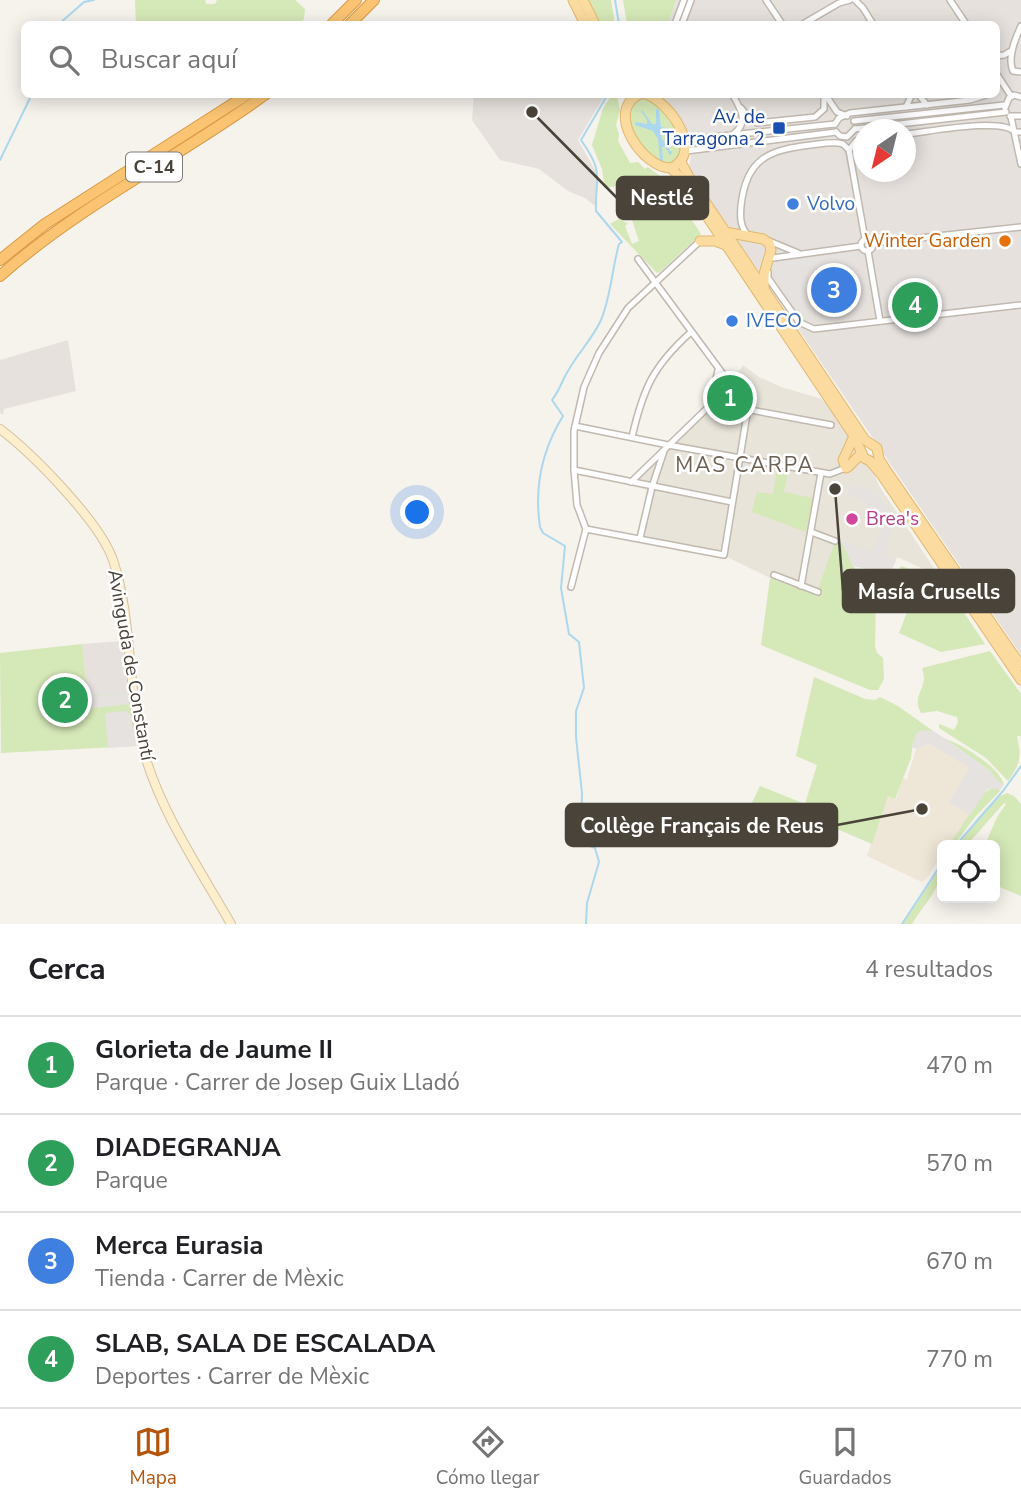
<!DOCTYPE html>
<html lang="es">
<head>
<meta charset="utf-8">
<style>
  body { margin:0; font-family:"Nunito Sans",sans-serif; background:#f2f2f2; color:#202124 }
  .controls { position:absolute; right:21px; bottom:21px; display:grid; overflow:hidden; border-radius:10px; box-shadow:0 4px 18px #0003 }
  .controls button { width:63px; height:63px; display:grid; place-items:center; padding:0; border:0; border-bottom:2px solid #e0e0e0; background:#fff; color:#202124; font:35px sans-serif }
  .compass { position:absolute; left:853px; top:119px; width:63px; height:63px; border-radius:50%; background:#fff; box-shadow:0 4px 18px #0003; rotate:215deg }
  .you { position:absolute; left:418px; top:513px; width:24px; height:24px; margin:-18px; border:5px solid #fff; border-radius:50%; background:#1a73e8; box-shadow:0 0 0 10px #1a73e833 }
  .badge { display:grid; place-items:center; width:46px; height:46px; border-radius:50%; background:#b45309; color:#fff; font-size:23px; font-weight:700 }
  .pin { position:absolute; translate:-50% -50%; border:4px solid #fff; box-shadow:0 2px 7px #0006 }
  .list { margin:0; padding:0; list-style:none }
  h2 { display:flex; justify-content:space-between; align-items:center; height:91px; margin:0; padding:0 28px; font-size:30px }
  h2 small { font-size:23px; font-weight:400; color:#757577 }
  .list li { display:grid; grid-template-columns:46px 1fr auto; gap:21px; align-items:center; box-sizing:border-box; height:98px; padding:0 28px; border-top:2px solid #e0e0e0 }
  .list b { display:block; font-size:26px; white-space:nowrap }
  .list p { margin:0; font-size:23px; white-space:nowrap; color:#757577 }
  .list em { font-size:23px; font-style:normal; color:#757577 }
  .icon { flex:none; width:38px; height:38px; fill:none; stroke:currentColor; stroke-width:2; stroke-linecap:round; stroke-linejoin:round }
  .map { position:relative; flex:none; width:1021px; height:924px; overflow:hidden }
  .search { position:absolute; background:#fff; box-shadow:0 4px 18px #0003; left:21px; right:21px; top:21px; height:77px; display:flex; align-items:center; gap:18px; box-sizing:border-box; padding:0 24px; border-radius:10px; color:#757577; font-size:26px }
  .sheet { height:483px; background:#fff }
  nav { display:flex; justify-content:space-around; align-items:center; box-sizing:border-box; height:98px; border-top:2px solid #e0e0e0; background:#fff; font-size:19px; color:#757577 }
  nav a { display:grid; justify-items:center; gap:4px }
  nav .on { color:#b45309 }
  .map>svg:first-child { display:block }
  .residential { fill:#e9e4da }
  .industrial { fill:#e6e1dd; fill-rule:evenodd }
  .education { fill:#eee6d7 }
  .green { fill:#d5e8b7 }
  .parking { fill:#e5e2e0 }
  .water { fill:#abd8ef }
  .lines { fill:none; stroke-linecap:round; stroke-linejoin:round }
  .stream { stroke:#abd8ef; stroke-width:2 }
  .street-casing { stroke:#c1b9af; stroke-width:8 }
  .secondary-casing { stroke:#d4c29d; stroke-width:10 }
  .primary-casing { stroke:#e2b76e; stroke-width:11 }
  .highway-casing { stroke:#da9842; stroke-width:12 }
  .street { stroke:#fff; stroke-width:5 }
  .secondary { stroke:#fdefce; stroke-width:8 }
  .primary { stroke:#fbdb9f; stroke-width:9 }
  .highway { stroke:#fac473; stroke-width:10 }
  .transit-dot { fill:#1a4fb4; stroke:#fff; stroke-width:2.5 }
  .shop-dot { fill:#3f7fe0; stroke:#fff; stroke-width:2.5 }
  .food-dot { fill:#e8710a; stroke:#fff; stroke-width:2.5 }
  .hotel-dot { fill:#d1479c; stroke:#fff; stroke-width:2.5 }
  .labels { text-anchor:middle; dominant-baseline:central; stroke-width:5; stroke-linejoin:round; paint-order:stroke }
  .shield { fill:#fff; stroke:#807b74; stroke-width:2 }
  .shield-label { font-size:18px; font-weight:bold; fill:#4a4339 }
  .transit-label { font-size:19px; fill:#164399; stroke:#fff; text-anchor:end }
  .shop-label { font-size:19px; fill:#366cbe; stroke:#fff; text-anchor:start }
  .food-label { font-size:19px; fill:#c56008; stroke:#fff; text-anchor:end }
  .hotel-label { font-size:19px; fill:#b23c85; stroke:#fff; text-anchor:start }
  .street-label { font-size:19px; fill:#4a4339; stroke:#fff }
  .neighbourhood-label { font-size:21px; letter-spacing:2px; fill:#6d6051; stroke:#fff }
  .leader { fill:none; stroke:#4a4339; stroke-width:2.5 }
  .callout-dot { fill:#4a4339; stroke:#fff; stroke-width:2.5 }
  .callout { fill:#4a4339; stroke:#4a4339; stroke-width:2.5 }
  .callout-label { font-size:21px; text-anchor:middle; font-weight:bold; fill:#fff }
</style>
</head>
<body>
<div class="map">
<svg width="1021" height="924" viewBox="0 0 1021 924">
  <rect width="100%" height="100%" fill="#f6f2ec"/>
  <!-- residential -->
  <path class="residential" d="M743,365l16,12 22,10 41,12 28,36 25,40 3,9 61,92 -42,-19 -8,20 -21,-8 -15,-3 -37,30 -46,-18 -47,-23 -86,-15 10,-50 -20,-7 103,-97z"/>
  <!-- industrial -->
  <g class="industrial">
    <path d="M676,0h345v655l-332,-486 2,-15 -6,-25 -20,-30 -9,-4 340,-1v-70h-328zM864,130h42v42h-42z"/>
    <path d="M474,95h131l-27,45 21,37 -4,29 -10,-8 -17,-7 -29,-22 -39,-9 -28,-40z"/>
    <path d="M68,340l8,51 -72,18 -1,6 -3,-2v-53z"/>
    <path d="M122,641l6,52 -40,4 -6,-53z"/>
  </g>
  <!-- education -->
  <path class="education" d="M930,744l39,24 -20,34 21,13 -21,30h-7v9l-14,22 -6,6 -55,-26 21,-61 8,4 7,-21 4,1 9,-30z"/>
  <!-- green -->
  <g class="green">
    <path d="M135,0h70l1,4h9l2,-4h78l10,9 -1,10 -4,5h-164z"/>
    <path d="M589,0h22l4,24h-14z"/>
    <path d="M623,0h53l-8,24h-41z"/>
    <path d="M612,95h5l3,15 -4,15 3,9 -1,7 12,22 8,-1 7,7 3,-2 13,10 10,3 -1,7 31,47 -40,37 -4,2 -47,-49 12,-7 2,5 4,1 -3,3 7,18 7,-3 -9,-27 15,-24 -22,1 -2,-6 -16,3 -3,-19 -10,-24 11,-37z"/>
    <path d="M639,98c26,2 38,31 44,52l-11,15h-11c-20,-19 -35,-32 -30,-61z"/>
    <path d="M777,469l11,2 -4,21 29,6 -7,34 -54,-20 5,-20 16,2z"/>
    <path d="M835,541l7,2 11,23 17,20 6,11 -1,49 2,7 6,5 1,21 -6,11h-8l-109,-45 9,-67 46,17z"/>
    <path d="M901,566l41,14 43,64 -44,8 -42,-19 19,-49 -21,-8z"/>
    <path d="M82,644l6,52 40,-3 8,53 -135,7 -1,-100z"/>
    <path d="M990,651l31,43v42h-4c4,21 4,27 -9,45l-22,-23 -47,-30v-4l15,6 4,-8 -1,-5 -20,-6 -16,2c-8,-14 1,-20 3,-34 0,-3 -1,-7 -2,-11z"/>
    <path d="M814,677l51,22 10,1 5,-3 18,9 35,25h-4l-16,11 -2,16 -16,41 -7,-3 -16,48 -35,-15 -5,12 -88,-33 7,-3 9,-19 45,18 12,-39 -21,-9z"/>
    <path d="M944,738c18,7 55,28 60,47l-7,-5 -8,-10z"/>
    <path d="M992,788l6,1 2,2 -25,26 -21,28h-5l34,-51z"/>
    <path d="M1007,793l7,3 7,8v92l-26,-11v-40h-10l12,-28 9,-13 -2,-1 -37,42h-10c12,-15 32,-46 50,-52z"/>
    <path d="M942,865c0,23 -18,39 -30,59h-9z"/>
  </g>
  <!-- parking -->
  <g class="parking">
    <path d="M855,252l1,10 -54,6 -1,-2 4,47 -4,1 -27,-40v-7l4,-5z"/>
    <path d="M850,484l26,8 27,37 -8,-3 -12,29 13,5 -7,17 -21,-8 -15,-3 -11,-23 1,-3 30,11 11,-27 -20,-9 4,-12 -21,-7z"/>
    <path d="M128,693l2,11 -45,5 -1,-12z"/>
    <path d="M126,711l5,4 5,31 -28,2 -3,-35z"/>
    <path d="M921,730l12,1 11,7 45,32 8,10 7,5 -4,5 -8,-2 -5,2 -17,25 -21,-13 20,-34 -39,-24 -14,5 -4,-2 4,-13z"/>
  </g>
  <!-- water -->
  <path class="water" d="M656,109l3,1 2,17 10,2 -1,2 -8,1 -1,5 11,16 -2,2 -5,-8h-3l1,14h-3l-2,-22 -5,-8 -18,-6 1,-3 11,2v-4l-6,-9h2l9,13h4z"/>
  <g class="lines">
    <!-- stream -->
    <g class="stream">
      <path d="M615,0l4,24"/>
      <path d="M59,24l25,-22 10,-2"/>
      <path d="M0,160l32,-66"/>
      <path d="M956,845l47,-54 18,-25"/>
      <path d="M586,924l1,-21 12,-41 -4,-14 -10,-4 -4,-14 1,-37 -6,-56v-26l8,-23 -5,-46 -10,-8 -8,-46 4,-42 -22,-13 -3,-6c-6,-40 2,-77 23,-111l-11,-16c8,-10 10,-20 16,-29 10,-18 25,-33 33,-51 10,-24 11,-51 18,-76l3,-2 -26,-31c-1,-36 9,-37 -15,-71l27,-46"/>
      <path d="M902,924l40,-61"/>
    </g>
    <defs>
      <g id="street">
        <path d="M766,0l16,24"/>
        <path d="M855,0l8,8 10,16"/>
        <path d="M950,0l16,24"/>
        <path d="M675,24l9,-24"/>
        <path d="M682,24l9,-24"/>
        <path d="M803,24l36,-21 11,-3"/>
        <path d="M1021,26c-6,13 -14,32 -8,45l8,1"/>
        <path d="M996,56l8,-1 7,-4"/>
        <path d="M996,73l15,23"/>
        <path d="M918,94l9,11"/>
        <path d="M827,97l10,15 10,4"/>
        <path d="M906,107l6,-13"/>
        <path d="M741,108l10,13 6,2 58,-6 9,-8v-15"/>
        <path d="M1005,108l4,-10 5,-3 7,2"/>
        <path d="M1010,116h11"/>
        <path d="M1011,117l10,47"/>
        <path d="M854,121l150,-16"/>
        <path d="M835,124l4,-6 11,-5 120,-13 19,-6"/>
        <path d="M855,129l151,-17"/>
        <path d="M836,132l4,4 7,1 8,-8"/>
        <path d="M906,134c22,-2 96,-17 109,-2h6"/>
        <path d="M732,135c18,-12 9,-26 0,-41"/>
        <path d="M685,140l150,-16"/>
        <path d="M849,150l16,89"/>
        <path d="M686,151l150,-19"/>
        <path d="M749,236c-9,-8 -9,-19 -8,-30 5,-48 28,-56 70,-61 10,-1 22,-4 32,-1l6,6 7,-9 8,-2"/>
        <circle cx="867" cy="245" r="6"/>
        <path d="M769,241l29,12"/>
        <path d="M873,243l148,-16"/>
        <path d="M868,251l12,70"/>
        <path d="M773,258l88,-12"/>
        <path d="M638,259l110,149"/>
        <path d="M768,272v6l31,44 15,7 207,-24"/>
        <path d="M713,403l118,22"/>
        <path d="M710,406l8,-36"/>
        <path d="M575,426l93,19 162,29 18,-7"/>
        <path d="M632,437c11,-48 21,-71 59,-105"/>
        <path d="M574,470l158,32"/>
        <path d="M631,482l99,-96"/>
        <path d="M586,529l138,26 24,-147"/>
        <path d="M811,532l24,9"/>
        <path d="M640,538l12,-51 12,-36"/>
        <path d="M774,575l44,17"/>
        <path d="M801,586l20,-113"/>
        <path d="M571,587l15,-58 -9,-24 -3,-35v-39l10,-44 15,-34 29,-45 72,-67"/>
      </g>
      <path id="secondary" d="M0,429c33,25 100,93 113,131 20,59 14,129 30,189 17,62 56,119 88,175"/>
      <g id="primary">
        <path d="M573,0l12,24"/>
        <path d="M583,0l12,24"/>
        <path d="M640,94c-37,17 4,75 31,74 34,-15 -1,-67 -26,-74"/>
        <path d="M681,162l9,17 175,261 12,8 2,11 7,11 135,196"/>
        <path d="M671,168l13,14 170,254 10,22 6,3 11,13 140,206"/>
        <path d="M725,232l38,7 6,4 2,7 -7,24v15"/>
        <path d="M700,241h15l11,4"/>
        <path d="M848,467l14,-14"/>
        <path d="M846,468l-3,-8 11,-24"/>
      </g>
      <g id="highway">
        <path d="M332,24l24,-24"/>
        <path d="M350,24l24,-24"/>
        <path d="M0,260l45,-36 203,-130"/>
        <path d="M0,276c80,-71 179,-119 266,-182"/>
      </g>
    </defs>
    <!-- street casing -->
    <use href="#street" class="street-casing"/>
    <!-- secondary casing -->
    <use href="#secondary" class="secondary-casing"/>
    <!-- primary casing -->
    <use href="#primary" class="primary-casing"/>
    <!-- highway casing -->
    <use href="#highway" class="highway-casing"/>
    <!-- street -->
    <use href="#street" class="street"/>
    <!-- secondary -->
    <use href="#secondary" class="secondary"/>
    <!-- primary -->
    <use href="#primary" class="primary"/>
    <!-- highway -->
    <use href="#highway" class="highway"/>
  </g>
  <!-- markers -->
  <rect class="transit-dot" x="772" y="121" width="14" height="14" rx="3.5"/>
  <g class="shop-dot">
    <circle cx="793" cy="204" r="7"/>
    <circle cx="732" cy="321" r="7"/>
  </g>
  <circle class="food-dot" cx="1005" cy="241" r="7"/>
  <circle class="hotel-dot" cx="852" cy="519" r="7"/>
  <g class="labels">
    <!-- shield labels -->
    <rect class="shield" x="126" y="152.5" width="56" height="29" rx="5"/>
    <g class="shield-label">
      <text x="154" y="167">C-14</text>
    </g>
    <!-- transit labels -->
    <g class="transit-label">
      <text x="765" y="117">Av. de<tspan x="765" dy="22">Tarragona 2</tspan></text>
    </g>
    <!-- shop labels -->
    <g class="shop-label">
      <text x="807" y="204">Volvo</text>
      <text x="746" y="321">IVECO</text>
    </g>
    <!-- food labels -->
    <g class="food-label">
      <text x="991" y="241">Winter Garden</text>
    </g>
    <!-- hotel labels -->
    <g class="hotel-label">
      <text x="866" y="519">Brea's</text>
    </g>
    <!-- street labels -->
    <g class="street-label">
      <text transform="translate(131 665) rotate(80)">Avinguda de Constantí</text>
    </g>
    <!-- neighbourhood labels -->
    <g class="neighbourhood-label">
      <text x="745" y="465">MAS CARPA</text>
    </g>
  </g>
  <!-- callouts -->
  <path class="leader" d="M532 112L617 198M835 489L843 591M922 809L837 825"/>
  <g class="callout-dot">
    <circle cx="532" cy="112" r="7"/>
    <circle cx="835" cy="489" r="7"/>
    <circle cx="922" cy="809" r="7"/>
  </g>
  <g class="callout">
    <rect x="617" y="177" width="91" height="42" rx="7"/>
    <rect x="843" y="570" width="171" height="42" rx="7"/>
    <rect x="566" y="804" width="271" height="42" rx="7"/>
  </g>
  <g class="callout-label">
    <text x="662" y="205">Nestlé</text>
    <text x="929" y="599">Masía Crusells</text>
    <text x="702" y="833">Collège Français de Reus</text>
  </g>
</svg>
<div class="controls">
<button><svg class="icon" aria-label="locate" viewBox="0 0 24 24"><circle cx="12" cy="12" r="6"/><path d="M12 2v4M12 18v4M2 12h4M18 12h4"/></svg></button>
</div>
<svg class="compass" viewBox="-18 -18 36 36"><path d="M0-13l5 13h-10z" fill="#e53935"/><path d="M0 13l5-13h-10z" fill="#757577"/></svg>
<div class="you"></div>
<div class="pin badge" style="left:730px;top:398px;background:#2e9e5b">1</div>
<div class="pin badge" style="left:65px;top:700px;background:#2e9e5b">2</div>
<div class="pin badge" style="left:834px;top:290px;background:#3f7fe0">3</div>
<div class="pin badge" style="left:915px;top:305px;background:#2e9e5b">4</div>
<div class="search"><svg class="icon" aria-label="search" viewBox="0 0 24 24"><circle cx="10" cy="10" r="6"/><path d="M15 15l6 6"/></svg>Buscar aquí</div>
</div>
<section class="sheet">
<h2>Cerca<small>4 resultados</small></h2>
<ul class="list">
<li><span class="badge" style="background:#2e9e5b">1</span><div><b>Glorieta de Jaume II</b><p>Parque · Carrer de Josep Guix Lladó</p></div><em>470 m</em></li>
<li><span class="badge" style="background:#2e9e5b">2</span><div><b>DIADEGRANJA</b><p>Parque</p></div><em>570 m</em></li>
<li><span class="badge" style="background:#3f7fe0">3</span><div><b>Merca Eurasia</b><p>Tienda · Carrer de Mèxic</p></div><em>670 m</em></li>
<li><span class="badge" style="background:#2e9e5b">4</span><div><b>SLAB, SALA DE ESCALADA</b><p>Deportes · Carrer de Mèxic</p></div><em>770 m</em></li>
</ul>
</section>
<nav>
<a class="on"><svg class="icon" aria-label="map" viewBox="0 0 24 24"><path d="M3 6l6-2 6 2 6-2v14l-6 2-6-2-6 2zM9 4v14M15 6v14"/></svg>Mapa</a>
<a><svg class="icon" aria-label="directions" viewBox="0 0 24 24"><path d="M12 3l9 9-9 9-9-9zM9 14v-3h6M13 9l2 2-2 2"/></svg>Cómo llegar</a>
<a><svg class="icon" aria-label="saved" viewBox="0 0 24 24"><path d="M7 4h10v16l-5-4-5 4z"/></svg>Guardados</a>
</nav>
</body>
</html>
